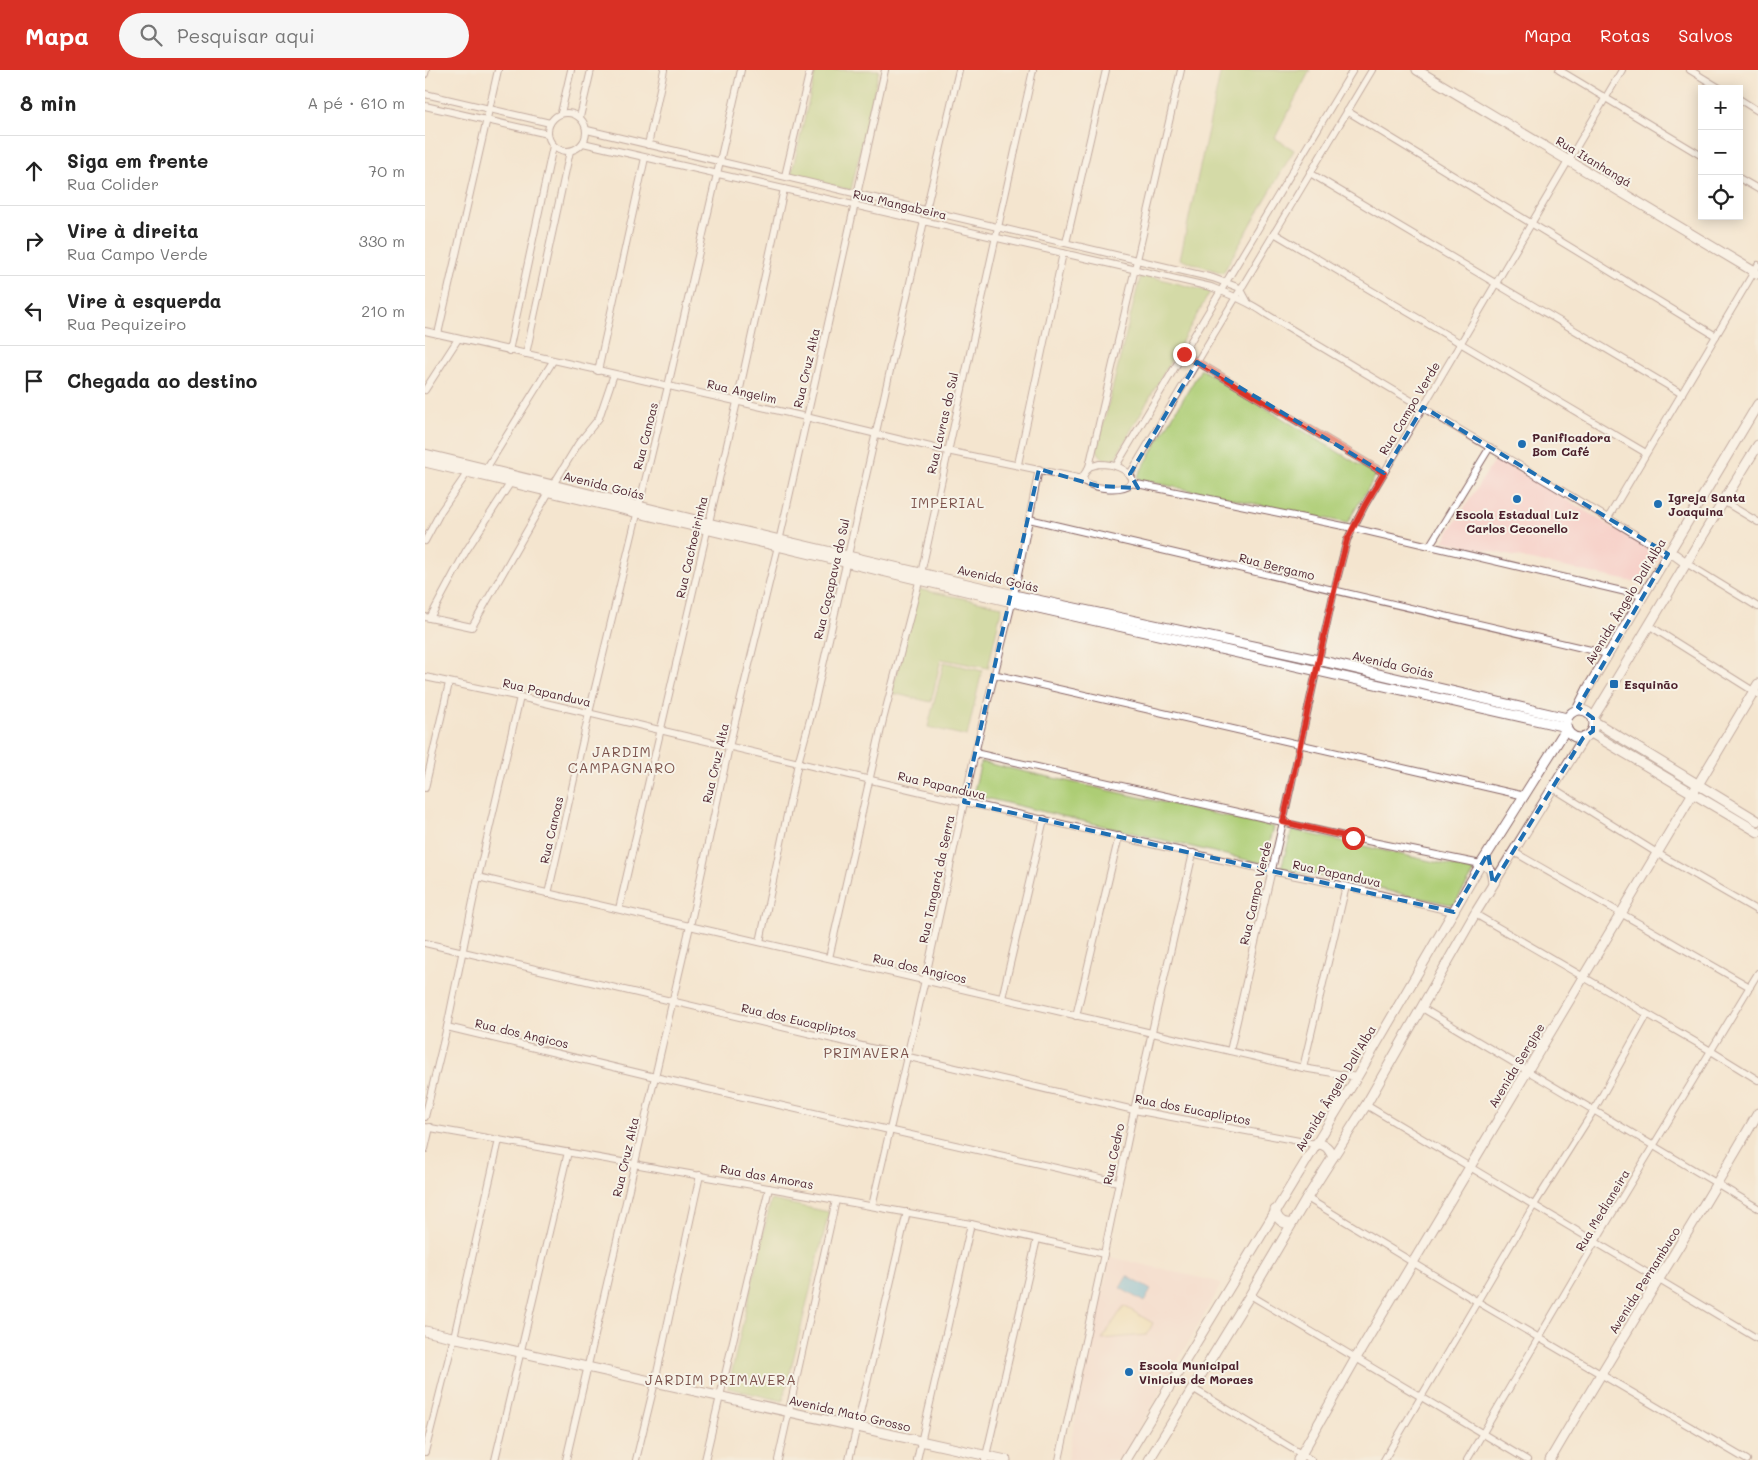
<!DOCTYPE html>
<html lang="pt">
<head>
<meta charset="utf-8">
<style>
  body { margin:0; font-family:Mali,sans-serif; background:#f6f6f6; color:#222 }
  .controls { position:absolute; right:15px; top:15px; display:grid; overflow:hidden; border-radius:0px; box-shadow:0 2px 12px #0003 }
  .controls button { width:45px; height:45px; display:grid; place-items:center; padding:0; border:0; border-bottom:1px solid #e0e0e0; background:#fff; color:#222; font:25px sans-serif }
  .stop { position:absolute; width:15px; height:15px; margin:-11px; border:4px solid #d93025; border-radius:50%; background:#fff }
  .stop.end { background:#d93025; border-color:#fff; box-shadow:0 1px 5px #0008 }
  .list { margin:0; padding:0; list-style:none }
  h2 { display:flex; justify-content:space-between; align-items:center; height:65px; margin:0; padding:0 20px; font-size:21px }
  h2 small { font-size:16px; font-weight:400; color:#767676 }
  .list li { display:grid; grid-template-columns:32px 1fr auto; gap:15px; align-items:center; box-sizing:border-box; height:70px; padding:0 20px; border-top:1px solid #e0e0e0 }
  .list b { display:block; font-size:19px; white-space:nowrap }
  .list p { margin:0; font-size:16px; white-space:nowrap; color:#767676 }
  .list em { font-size:16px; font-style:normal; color:#767676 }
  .icon { flex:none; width:28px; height:28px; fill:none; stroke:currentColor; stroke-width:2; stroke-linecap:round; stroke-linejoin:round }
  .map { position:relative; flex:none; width:1333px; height:1390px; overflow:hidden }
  header { display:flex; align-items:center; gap:30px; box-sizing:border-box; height:70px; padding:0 25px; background:#d93025; color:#fff }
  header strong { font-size:24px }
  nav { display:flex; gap:28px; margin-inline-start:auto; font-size:18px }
  .search { width:350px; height:45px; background:#f6f6f6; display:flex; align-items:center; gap:12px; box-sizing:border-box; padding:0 18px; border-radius:28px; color:#767676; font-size:19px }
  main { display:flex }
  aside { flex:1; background:#fff }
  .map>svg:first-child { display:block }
  .built { fill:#f7d1c9 }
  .green { fill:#adcd74; stroke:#7c7650 }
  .sand { fill:#eeda9e; stroke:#9c7c64 }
  .water { fill:#56aed3; stroke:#50667f }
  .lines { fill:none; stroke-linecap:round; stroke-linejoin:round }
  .street-casing { stroke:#866464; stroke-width:8 }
  .secondary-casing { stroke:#866464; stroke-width:11 }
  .street { stroke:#fff; stroke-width:6 }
  .secondary { stroke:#fff; stroke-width:9 }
  .route { stroke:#d93025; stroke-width:6 }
  .marked { fill:none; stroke:#1f6fb2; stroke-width:4; stroke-dasharray:10 6; stroke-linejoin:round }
  .poi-dot { fill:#1f6fb2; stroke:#f7f3e8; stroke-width:2 }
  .labels { text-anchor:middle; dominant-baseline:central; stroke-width:4; stroke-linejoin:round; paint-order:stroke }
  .street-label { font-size:12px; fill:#4a1f2b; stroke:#f7f3e8 }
  .poi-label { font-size:12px; font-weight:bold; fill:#4a1f2b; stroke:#f7f3e8; text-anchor:start }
  .neighbourhood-label { font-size:14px; letter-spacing:1px; fill:#7e554e; stroke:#f7f3e8 }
</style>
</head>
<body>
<header>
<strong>Mapa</strong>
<div class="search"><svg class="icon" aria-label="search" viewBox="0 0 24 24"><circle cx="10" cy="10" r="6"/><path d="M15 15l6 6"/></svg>Pesquisar aqui</div>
<nav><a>Mapa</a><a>Rotas</a><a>Salvos</a></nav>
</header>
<main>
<aside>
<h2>8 min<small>A pé · 610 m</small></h2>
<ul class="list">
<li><svg class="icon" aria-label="ahead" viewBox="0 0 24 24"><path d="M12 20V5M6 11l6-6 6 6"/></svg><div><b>Siga em frente</b><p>Rua Colider</p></div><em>70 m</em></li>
<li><svg class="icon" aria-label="right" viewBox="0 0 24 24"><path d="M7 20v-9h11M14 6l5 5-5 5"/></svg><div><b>Vire à direita</b><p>Rua Campo Verde</p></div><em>330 m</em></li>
<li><svg class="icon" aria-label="left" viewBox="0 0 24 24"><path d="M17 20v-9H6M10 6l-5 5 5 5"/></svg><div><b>Vire à esquerda</b><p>Rua Pequizeiro</p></div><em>210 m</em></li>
<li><svg class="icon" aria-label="arrive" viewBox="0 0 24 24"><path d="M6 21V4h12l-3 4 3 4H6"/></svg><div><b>Chegada ao destino</b></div></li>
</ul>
</aside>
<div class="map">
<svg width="1333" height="1390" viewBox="0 0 1333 1390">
  <rect width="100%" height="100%" fill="#f7f3e8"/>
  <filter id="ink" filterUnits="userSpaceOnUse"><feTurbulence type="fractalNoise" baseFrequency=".02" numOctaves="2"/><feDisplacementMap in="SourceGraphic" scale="10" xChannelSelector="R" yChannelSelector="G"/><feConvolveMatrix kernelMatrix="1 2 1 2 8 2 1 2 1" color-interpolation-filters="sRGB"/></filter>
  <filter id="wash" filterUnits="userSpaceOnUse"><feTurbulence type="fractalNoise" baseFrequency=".0096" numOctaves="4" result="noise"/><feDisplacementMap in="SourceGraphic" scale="20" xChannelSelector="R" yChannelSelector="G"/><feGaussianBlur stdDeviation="1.12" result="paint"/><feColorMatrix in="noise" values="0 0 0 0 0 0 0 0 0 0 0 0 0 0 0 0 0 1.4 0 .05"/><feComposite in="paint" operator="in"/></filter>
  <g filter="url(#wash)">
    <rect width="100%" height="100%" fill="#f4e5cf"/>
    <!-- built -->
    <g class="built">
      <path d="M1071,388l165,98 -18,28 -200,-43z"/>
      <path d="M685,1187l112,26 -101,177h-54z"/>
    </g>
    <!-- green -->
    <g class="green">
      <path d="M391,0h63l-28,120 -60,-14z"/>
      <path d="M796,0h89l-35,68 19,12 -71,123 -43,-14z"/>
      <path d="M716,204l69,18 -96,168c-9,1 -13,-2 -17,-10z"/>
      <path d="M776,299l175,106 -29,48 -206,-43 -4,-3z"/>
      <path d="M492,519l85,17 -14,62 -47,-9 -10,43 -39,-9z"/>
      <path d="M519,592l38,9 -15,65 -39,-9z"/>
      <path d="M556,692l293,65 -10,37 -291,-69z"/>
      <path d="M867,760l183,41 -21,34 -173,-37z"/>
      <path d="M346,1130l58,12 -46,189 -55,-13z"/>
    </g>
    <!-- sand -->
    <path class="sand" d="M699,1236l29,17 -6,12 -45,4z"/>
    <!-- water -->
    <path class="water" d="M702,1206l24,14 -7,12 -24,-14z"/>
  </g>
  <g filter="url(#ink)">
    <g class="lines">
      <defs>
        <g id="street">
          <path d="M1134,0l143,86"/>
          <path d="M1265,0l31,19"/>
          <path d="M0,4l1,-4"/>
          <path d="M0,24l125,29"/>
          <path d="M1314,29l19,12"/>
          <path d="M0,36l123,28"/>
          <path d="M922,41l369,225"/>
          <circle cx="142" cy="62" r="19"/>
          <path d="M136,43l10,-43"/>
          <path d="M155,47l11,-47"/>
          <path d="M162,60l626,148 27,10 7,13"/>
          <path d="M158,73l628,144c20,8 38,15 55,27l402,240"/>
          <path d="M223,75l16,-75"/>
          <path d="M885,103l372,221"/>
          <path d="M360,106l25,-106"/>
          <path d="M1314,108l19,11"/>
          <path d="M501,140l33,-140"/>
          <path d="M849,163l372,220"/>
          <path d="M641,173l40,-173"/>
          <path d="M0,261l381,86 141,34 136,28"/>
          <path d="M13,264l60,-264"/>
          <path d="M84,281l44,-205"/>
          <path d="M101,284l44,-203"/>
          <path d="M759,284l200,119"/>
          <path d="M173,301l47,-213"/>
          <path d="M0,320l33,-51"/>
          <path d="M593,394l45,-211"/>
          <path d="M674,394c13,0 26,3 33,14v5c-11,9 -35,6 -47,-1l-2,-6 6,-9z"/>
          <path d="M691,396l237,-396"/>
          <path d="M664,397l92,-397"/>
          <path d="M61,399l67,-108"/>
          <path d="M705,404l242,-404"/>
          <path d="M707,413l221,45 290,68"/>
          <path d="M1298,431l35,21"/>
          <path d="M1183,448l150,-253"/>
          <path d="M604,449l579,135"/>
          <path d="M0,471l16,-30 27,-39"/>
          <path d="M1005,475l60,-98"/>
          <path d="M1261,493l72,44"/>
          <path d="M0,547l47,10 81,-142 25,-41 21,-26 15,-44"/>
          <path d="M5,548l36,-67 45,-69"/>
          <path d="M1225,556l108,68"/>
          <path d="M568,604l532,122"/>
          <path d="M0,607l95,20 444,105 307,69 70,14 113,27"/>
          <path d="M550,683l378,85 128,26"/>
          <path d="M0,718l24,-105"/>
          <path d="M1128,718l104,65 101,58"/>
          <path d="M1089,782l236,135"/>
          <path d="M53,807l825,191 54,9"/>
          <path d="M123,824l41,-181 79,-327 73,-316"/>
          <path d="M194,839l118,-507 47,-213"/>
          <path d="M1050,844l236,137 47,29"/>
          <path d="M335,872l38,-179 16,-58 110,-484"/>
          <path d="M0,873l709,167 181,34"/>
          <path d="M404,888l54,-238 37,-142 113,-508"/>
          <path d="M577,928l42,-179"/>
          <path d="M997,938l336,200"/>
          <path d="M651,946l43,-180"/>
          <path d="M22,957l208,50 463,105"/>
          <path d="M805,981l53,-229 51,-231 13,-51 18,-35 257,-435"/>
          <path d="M878,998l43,-182"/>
          <path d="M941,1035l392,234"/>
          <path d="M0,1047l22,-90 31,-150 42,-180"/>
          <path d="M0,1057l546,97 133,30"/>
          <path d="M0,1079l5,-22"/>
          <path d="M882,1128l171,104 269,158"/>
          <path d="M447,1136l53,-226 50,-227 39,-158 25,-126"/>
          <path d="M825,1225l277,165"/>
          <path d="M769,1319l117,71"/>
          <path d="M0,1382l29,-115 45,-197"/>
          <path d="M70,1390l73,-308"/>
          <path d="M141,1390l124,-534 39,-179 49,-201 107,-476"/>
          <path d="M211,1390l19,-78 45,-207"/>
          <path d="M280,1390l64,-272"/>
          <path d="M353,1390l58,-260"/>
          <path d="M424,1390l58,-248"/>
          <path d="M492,1390l54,-236"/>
          <path d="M560,1390l52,-221"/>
          <path d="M634,1390l45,-206 30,-144 59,-257"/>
          <path d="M959,1390l150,-255 60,-95 53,-95"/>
          <path d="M1042,1390l128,-218 163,-269"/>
        </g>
        <g id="secondary">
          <path d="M992,0l341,204"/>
          <path d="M0,384l283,69 306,72 304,65 249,58"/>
          <path d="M0,392l587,140 554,125"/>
          <path d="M1243,484l7,1 11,8"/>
          <circle cx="1155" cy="654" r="14"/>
          <path d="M1152,640l11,-22 170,-284"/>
          <path d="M1168,648c56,-91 109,-183 165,-273"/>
          <path d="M1170,652l163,99"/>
          <path d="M1166,663l167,99"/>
          <path d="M1056,794c11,3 11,9 12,20"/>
          <path d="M890,1074c11,-1 14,5 18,13"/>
          <path d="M850,1140c2,9 7,15 17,13"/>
          <path d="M0,1261l581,129"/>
          <path d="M700,1390l232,-383 124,-213 85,-135"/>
          <path d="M724,1390l101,-165 57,-97 59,-93 110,-193 107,-173"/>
          <path d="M873,1390l58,-102 402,-674"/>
          <path d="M1125,1390c68,-117 141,-230 208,-347"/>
        </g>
      </defs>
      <!-- street casing -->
      <use href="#street" class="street-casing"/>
      <!-- secondary casing -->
      <use href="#secondary" class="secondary-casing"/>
      <!-- street -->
      <use href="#street" class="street"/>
      <!-- secondary -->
      <use href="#secondary" class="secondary"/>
    </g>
  </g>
  <g class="lines" filter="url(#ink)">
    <!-- route -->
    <path class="route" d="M759,284l200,119 -19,32 -18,35 -13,51 -51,231 70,16"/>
  </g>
  <!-- marked area -->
  <path d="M0 0H1333V1390H0ZM772,292l187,111 39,-66 245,147 -90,153 15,11v13l-10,7 -90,146 -5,-31 -34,59 -490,-110 75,-333 59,17 40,2 -8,-14z" fill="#f4e5cf" fill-opacity=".55" fill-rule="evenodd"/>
  <path class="marked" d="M772,292l187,111 39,-66 245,147 -90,153 15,11v13l-10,7 -90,146 -5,-31 -34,59 -490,-110 75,-333 59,17 40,2 -8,-14z"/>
  <!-- markers -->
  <g class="poi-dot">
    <circle cx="1097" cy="374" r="5"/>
    <circle cx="1092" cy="429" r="5"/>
    <circle cx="1233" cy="434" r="5"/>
    <rect x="1184" y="609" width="10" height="10" rx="2.5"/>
    <circle cx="704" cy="1302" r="5"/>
  </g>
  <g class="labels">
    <!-- street labels -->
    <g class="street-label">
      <text transform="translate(1169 91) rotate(31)">Rua Itanhangá</text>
      <text transform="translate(475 134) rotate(13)">Rua Mangabeira</text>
      <text transform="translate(381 298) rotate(-77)">Rua Cruz Alta</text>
      <text transform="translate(317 321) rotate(13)">Rua Angelim</text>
      <text transform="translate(984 338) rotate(-59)">Rua Campo Verde</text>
      <text transform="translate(517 353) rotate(-77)">Rua Lavras do Sul</text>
      <text transform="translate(220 366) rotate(-76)">Rua Canoas</text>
      <text transform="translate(179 415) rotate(14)">Avenida Goiás</text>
      <text transform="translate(266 477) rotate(-77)">Rua Cachoeirinha</text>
      <text transform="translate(852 496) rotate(14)">Rua Bergamo</text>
      <text transform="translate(573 508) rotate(13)">Avenida Goiás</text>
      <text transform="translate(406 509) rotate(-77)">Rua Caçapava do Sul</text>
      <text transform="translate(1200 531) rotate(-59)">Avenida Ângelo Dall'Alba</text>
      <text transform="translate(968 594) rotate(13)">Avenida Goiás</text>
      <text transform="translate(122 622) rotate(13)">Rua Papanduva</text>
      <text transform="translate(290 693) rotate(-77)">Rua Cruz Alta</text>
      <text transform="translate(517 715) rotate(13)">Rua Papanduva</text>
      <text transform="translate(126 760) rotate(-77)">Rua Canoas</text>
      <text transform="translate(912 803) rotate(12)">Rua Papanduva</text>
      <text transform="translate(511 809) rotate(-78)">Rua Tangará da Serra</text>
      <text transform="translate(830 823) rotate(-77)">Rua Campo Verde</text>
      <text transform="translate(495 898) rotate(13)">Rua dos Angicos</text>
      <text transform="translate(374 950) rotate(13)">Rua dos Eucapliptos</text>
      <text transform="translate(97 963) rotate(13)">Rua dos Angicos</text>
      <text transform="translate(1091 995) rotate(-59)">Avenida Sergipe</text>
      <text transform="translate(910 1018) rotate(-59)">Avenida Ângelo Dall'Alba</text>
      <text transform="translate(768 1039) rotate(11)">Rua dos Eucapliptos</text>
      <text transform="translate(688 1084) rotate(-78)">Rua Cedro</text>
      <text transform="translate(200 1087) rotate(-77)">Rua Cruz Alta</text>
      <text transform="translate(342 1106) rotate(10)">Rua das Amoras</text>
      <text transform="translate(1177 1140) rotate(-59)">Rua Medianeira</text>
      <text transform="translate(1219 1210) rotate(-58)">Avenida Pernambuco</text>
      <text transform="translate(425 1343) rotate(13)">Avenida Mato Grosso</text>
    </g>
    <!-- poi labels -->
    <g class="poi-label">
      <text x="1107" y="367">Panificadora<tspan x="1107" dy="14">Bom Café</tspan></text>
      <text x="1243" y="427">Igreja Santa<tspan x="1243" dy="14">Joaquina</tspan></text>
      <text x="1092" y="444" text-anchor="middle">Escola Estadual Luiz<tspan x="1092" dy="14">Carlos Ceconello</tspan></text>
      <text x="1199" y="614">Esquinão</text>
      <text x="714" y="1295">Escola Municipal<tspan x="714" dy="14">Vinicius de Moraes</tspan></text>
    </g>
    <!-- neighbourhood labels -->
    <g class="neighbourhood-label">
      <text x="523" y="432">IMPERIAL</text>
      <text x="197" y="681">JARDIM<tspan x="197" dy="16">CAMPAGNARO</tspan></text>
      <text x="442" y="982">PRIMAVERA</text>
      <text x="296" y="1309">JARDIM PRIMAVERA</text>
    </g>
  </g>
</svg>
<div class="controls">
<button>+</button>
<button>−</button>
<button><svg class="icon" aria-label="locate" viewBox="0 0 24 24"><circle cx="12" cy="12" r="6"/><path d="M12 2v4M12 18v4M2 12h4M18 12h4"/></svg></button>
</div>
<div class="stop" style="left:928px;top:768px"></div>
<div class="stop end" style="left:759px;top:284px"></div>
</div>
</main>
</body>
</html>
